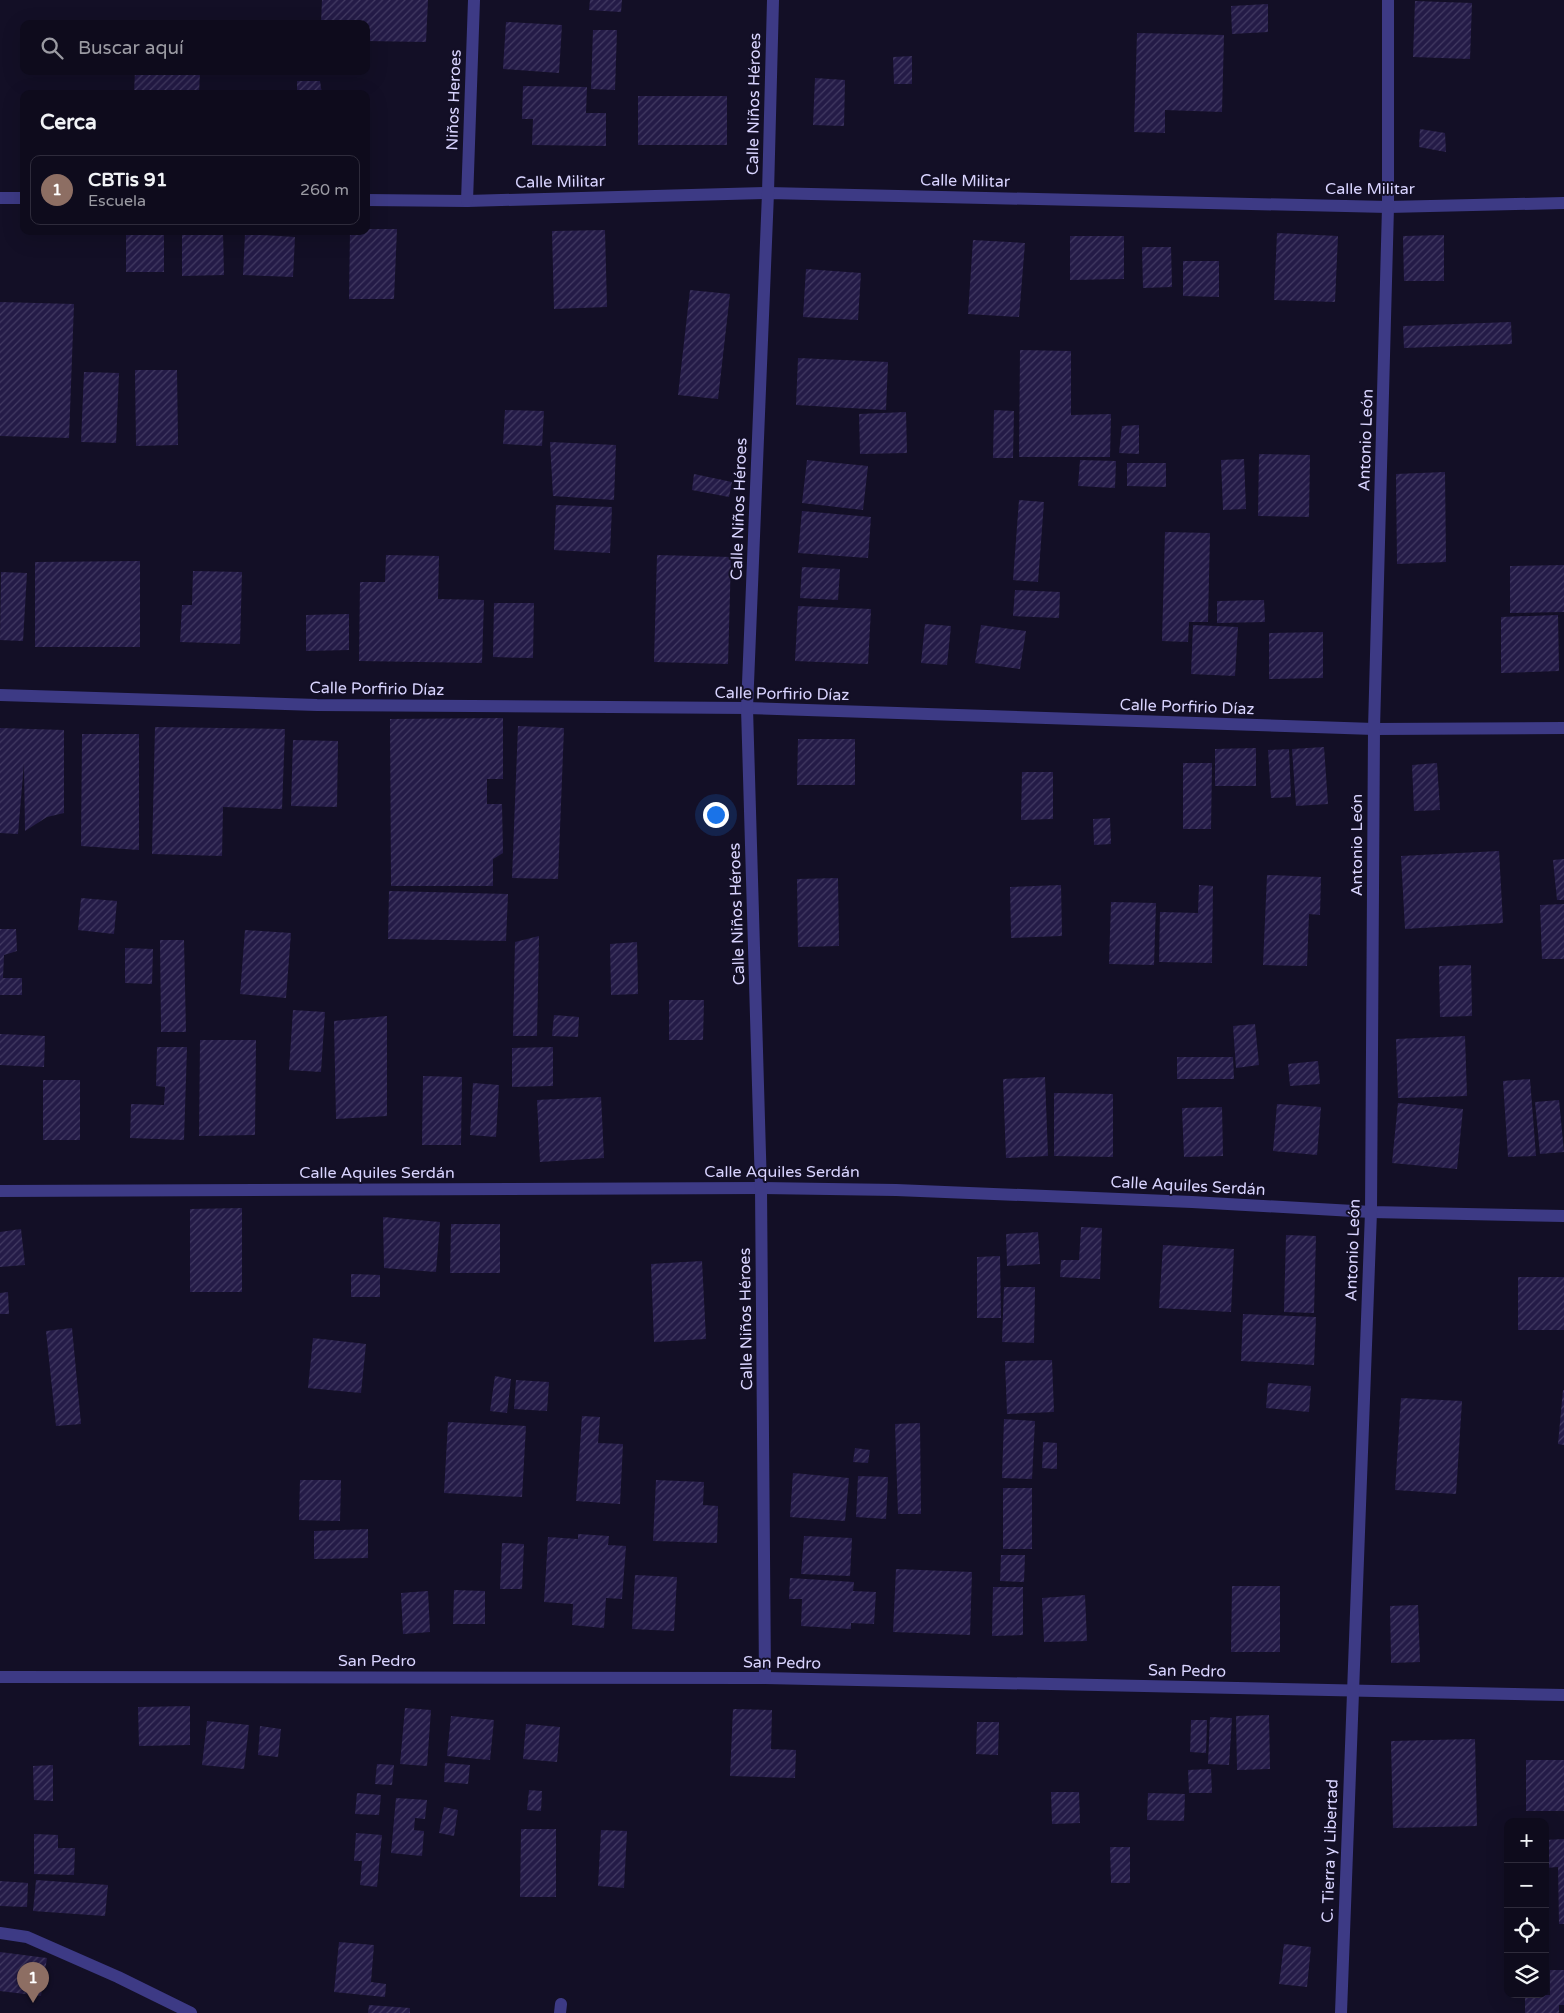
<!DOCTYPE html>
<html lang="es">
<head>
<meta charset="utf-8">
<style>
  body { margin:0; font-family:"Varela Round",sans-serif; background:#1c1929; color:#f1f3f6 }
  .controls { position:absolute; right:15px; bottom:15px; display:grid; overflow:hidden; border-radius:10px; box-shadow:0 5px 20px #0002 }
  .controls button { width:45px; height:45px; display:grid; place-items:center; padding:0; border:0; border-bottom:1px solid #2e2b3b; background:#0e0b1c; color:#f1f3f6; font:25px sans-serif }
  .you { position:absolute; left:715px; top:814px; width:18px; height:18px; margin:-12px; border:4px solid #fff; border-radius:50%; background:#1a73e8; box-shadow:0 0 0 8px #1a73e833 }
  .badge { display:grid; place-items:center; width:32px; height:32px; border-radius:50%; background:#2563eb; color:#fff; font-size:16px; font-weight:700 }
  .pin { position:absolute; translate:-50% -41px; filter:drop-shadow(0 1px 2px #0008) }
  .pin::after { content:''; position:absolute; top:26px; width:18px; height:15px; background:inherit; clip-path:polygon(0 0,100% 0,50% 100%) }
  .list { margin:0; padding:0; list-style:none }
  h2 { display:flex; justify-content:space-between; align-items:center; height:65px; margin:0; padding:0 20px; font-size:21px }
  h2 small { font-size:16px; font-weight:400; color:#9b9ba3 }
  .list li { display:grid; grid-template-columns:32px 1fr auto; gap:15px; align-items:center; box-sizing:border-box; height:70px; margin:0 10px 10px; padding:0 10px; border:1px solid #2e2b3b; border-radius:10px }
  .list b { display:block; font-size:19px; white-space:nowrap }
  .list p { margin:0; font-size:16px; white-space:nowrap; color:#9b9ba3 }
  .list em { font-size:16px; font-style:normal; color:#9b9ba3 }
  .icon { flex:none; width:28px; height:28px; fill:none; stroke:currentColor; stroke-width:2; stroke-linecap:round; stroke-linejoin:round }
  .map { position:relative; flex:none; width:1564px; height:2013px; overflow:hidden }
  .search { position:absolute; background:#0e0b1c; box-shadow:0 5px 20px #0002; left:20px; top:20px; width:350px; height:55px; display:flex; align-items:center; gap:12px; box-sizing:border-box; padding:0 18px; border-radius:10px; color:#9b9ba3; font-size:19px }
  .panel { position:absolute; background:#0e0b1c; box-shadow:0 5px 20px #0002; left:20px; top:90px; width:350px; height:145px; border-radius:10px }
  .map>svg:first-child { display:block }
  .building { fill:url(#building-hatch) }
  .lines { fill:none; stroke-linecap:round; stroke-linejoin:round }
  .minor { stroke:#3d3a85; stroke-width:12 }
  .labels { text-anchor:middle; dominant-baseline:central; stroke-width:4; stroke-linejoin:round; paint-order:stroke }
  .street-label { font-size:16px; fill:#d9d4ff; stroke:#130f26 }
</style>
</head>
<body>
<div class="map">
<svg width="1564" height="2013" viewBox="0 0 1564 2013">
  <defs>
    <pattern id="building-hatch" width="6" height="6" patternUnits="userSpaceOnUse" patternTransform="scale(1.25)"><rect width="6" height="6" fill="#241b47"/><path d="M-1 1l2-2M0 6l6-6M5 7l2-2" fill="none" stroke="#433b63"/></pattern>
  </defs>
  <rect width="100%" height="100%" fill="#130f26"/>
  <!-- building -->
  <g class="building">
    <path d="M322,0h106l-2,42 -60,-1v-17h-45z"/>
    <path d="M590,0h32l-1,12 -32,-2z"/>
    <path d="M1415,1l57,2 -2,56 -57,-2z"/>
    <path d="M1268,4v28l-36,2 -1,-28z"/>
    <path d="M506,22l56,3 -3,48 -56,-4z"/>
    <path d="M593,30h24l-2,60 -24,-1z"/>
    <path d="M1137,33l87,2 -2,77 -57,-2v23l-31,-1z"/>
    <path d="M912,56v28h-18l-1,-27z"/>
    <path d="M135,71h65l-1,23h-65z"/>
    <path d="M815,78l30,2 -1,46 -31,-1z"/>
    <path d="M297,81h23l2,13h-25z"/>
    <path d="M523,86l64,1 -1,26h20v33l-74,-1 1,-26h-11z"/>
    <rect x="638" y="96" width="89" height="49"/>
    <path d="M1420,129l25,4 1,19 -27,-5z"/>
    <path d="M366,229h31l-3,70h-45l1,-68h16z"/>
    <path d="M605,230l2,77 -53,2 -2,-78z"/>
    <rect x="126" y="231" width="38" height="41"/>
    <path d="M223,231l1,44 -42,1v-44z"/>
    <path d="M1277,233l61,3 -3,66 -61,-2z"/>
    <path d="M245,234l50,3 -2,40 -50,-2z"/>
    <path d="M1444,235v46h-40l-1,-45z"/>
    <path d="M1070,236h54v43l-54,1z"/>
    <path d="M973,240l52,3 -6,74 -51,-3z"/>
    <path d="M1142,247h29l1,40 -29,1z"/>
    <path d="M1183,261h36v36l-36,-1z"/>
    <path d="M806,269l55,4 -3,47 -55,-3z"/>
    <path d="M690,290l40,4 -12,105 -40,-4z"/>
    <path d="M0,302l74,2 -5,134 -69,-2z"/>
    <path d="M1511,322l1,22 -108,4 -1,-22z"/>
    <path d="M1020,350l51,1v64l40,-1 -1,43h-91z"/>
    <path d="M798,358l90,4 -2,48 -90,-5z"/>
    <path d="M135,370h42l1,75 -42,1z"/>
    <path d="M84,372l35,1 -3,70 -35,-1z"/>
    <path d="M505,410l39,1 -2,35 -39,-2z"/>
    <path d="M994,410l20,1 -1,47h-20z"/>
    <path d="M906,412l1,41 -47,1 -1,-40z"/>
    <path d="M1139,425v29l-20,-1 3,-27z"/>
    <path d="M550,442l66,3 -2,55 -61,-4z"/>
    <path d="M1259,454l51,1 -1,62 -51,-1z"/>
    <path d="M1244,459l2,50 -23,1 -2,-50z"/>
    <path d="M807,460l61,6 -5,44 -61,-7z"/>
    <path d="M1080,460l36,1 -1,27 -37,-2z"/>
    <path d="M1127,463h39v24l-39,-1z"/>
    <path d="M1445,472l1,90 -49,2 -1,-90z"/>
    <path d="M694,474l38,8 -3,15 -37,-7z"/>
    <path d="M1019,500l25,2 -6,80 -25,-2z"/>
    <path d="M556,505l56,2 -2,46 -56,-3z"/>
    <path d="M802,511l69,6 -3,41 -70,-5z"/>
    <path d="M1165,532l45,1 -2,89h-19l-1,20 -26,-1z"/>
    <path d="M386,555l53,1 -1,43 46,1 -2,63 -123,-2 1,-79h25z"/>
    <path d="M657,555l74,2 -3,107 -74,-2z"/>
    <path d="M140,561v86h-105v-85z"/>
    <path d="M1564,565v47l-54,1v-47z"/>
    <path d="M802,567l38,2 -2,31 -38,-2z"/>
    <path d="M193,571l49,1 -2,72 -60,-2 2,-37h10z"/>
    <path d="M1,572l26,1 -4,68 -23,-1z"/>
    <path d="M1015,590l45,2 -1,26 -46,-2z"/>
    <path d="M1264,600l1,22 -48,1v-22z"/>
    <path d="M494,603h40l-1,55 -40,-1z"/>
    <path d="M798,606l73,3 -3,55 -73,-3z"/>
    <path d="M349,614v36l-43,1v-36z"/>
    <path d="M1558,615l1,56 -58,2v-56z"/>
    <path d="M925,624l26,2 -4,39 -26,-2z"/>
    <path d="M981,625l45,6 -6,38 -45,-6z"/>
    <path d="M1193,625l45,2 -3,49 -44,-2z"/>
    <path d="M1323,632v46l-54,1v-46z"/>
    <path d="M503,718v61h-16v25h15l1,49 -10,6v27h-102l-1,-167z"/>
    <path d="M518,726l46,2 -6,151 -46,-1z"/>
    <path d="M155,727l130,2 -3,80 -59,-2 -1,49 -70,-2z"/>
    <path d="M0,728l64,2v83l-17,4 -22,14 -1,-68 -6,71 -18,-1z"/>
    <path d="M82,734h57v116l-58,-4z"/>
    <path d="M798,739h57v46h-58z"/>
    <path d="M293,740l45,1 -1,66 -46,-1z"/>
    <path d="M1324,747l4,57 -32,2 -4,-57z"/>
    <path d="M1256,748v38h-41v-37z"/>
    <path d="M1289,749l2,48 -20,1 -3,-48z"/>
    <path d="M1183,763h29l-1,66h-28z"/>
    <path d="M1437,763l3,47 -26,1 -2,-46z"/>
    <path d="M1022,772h31v47l-32,1z"/>
    <path d="M1110,818l1,26 -17,1 -1,-26z"/>
    <path d="M1499,851l4,72 -98,6 -4,-73z"/>
    <path d="M1564,859v41h-7l-4,-40z"/>
    <path d="M1267,875l54,2 -1,38 -11,-1 -2,52 -44,-1z"/>
    <path d="M838,878l1,68 -41,1 -1,-68z"/>
    <path d="M1061,885l1,51 -51,2 -1,-51z"/>
    <path d="M1199,885l14,1 -1,77 -53,-1 1,-50 38,1z"/>
    <path d="M389,891l119,3 -2,47 -118,-2z"/>
    <path d="M81,898l36,3 -3,33 -36,-4z"/>
    <path d="M1111,902l45,1 -2,62 -45,-1z"/>
    <path d="M1564,904v55h-22l-2,-54z"/>
    <path d="M0,929h16l1,22 -13,4 -1,23h19v17h-22z"/>
    <path d="M245,930l46,3 -5,65 -46,-4z"/>
    <path d="M539,936l-2,100h-24l2,-94z"/>
    <path d="M160,940h24l2,92h-25z"/>
    <path d="M637,942l1,52 -27,1 -1,-51z"/>
    <path d="M125,948l28,1 -1,35 -27,-1z"/>
    <path d="M1471,965l1,51 -32,1 -1,-51z"/>
    <path d="M669,1000h35l-1,40h-34z"/>
    <path d="M293,1010l32,2 -4,60 -32,-2z"/>
    <path d="M554,1015l25,2 -1,20 -26,-1z"/>
    <path d="M387,1016v100l-51,3 -2,-98z"/>
    <path d="M1255,1024l4,41 -23,3 -3,-42z"/>
    <path d="M0,1034l45,2 -1,31 -44,-2z"/>
    <path d="M1465,1036l2,60 -69,2 -2,-59z"/>
    <path d="M200,1040h56l-1,95 -56,1z"/>
    <path d="M157,1047h30l-3,93 -54,-2 1,-34 33,1 1,-18 -9,-1z"/>
    <path d="M553,1047v39l-41,1v-39z"/>
    <path d="M1177,1057h56l1,22h-57z"/>
    <path d="M1318,1061l2,23 -30,2 -2,-22z"/>
    <path d="M423,1076l39,1 -1,68h-39z"/>
    <path d="M1045,1077l3,79 -42,2 -3,-79z"/>
    <path d="M1530,1079l6,77 -28,1 -5,-76z"/>
    <rect x="43" y="1080" width="37" height="60"/>
    <path d="M473,1083l26,2 -3,52 -26,-2z"/>
    <path d="M1054,1093l59,1v63l-59,-1z"/>
    <path d="M601,1097l3,61 -64,4 -3,-62z"/>
    <path d="M1559,1100l5,52 -24,2 -5,-52z"/>
    <path d="M1398,1103l65,6 -6,60 -65,-6z"/>
    <path d="M1277,1104l44,3 -4,48 -44,-4z"/>
    <path d="M1222,1107l1,49 -39,1 -2,-49z"/>
    <path d="M242,1208v84h-52v-83z"/>
    <path d="M383,1217l57,5 -4,50 -52,-4z"/>
    <path d="M451,1224h49v49h-50z"/>
    <path d="M1081,1227l21,1 -2,51 -40,-2 1,-17h18z"/>
    <path d="M21,1229l4,36 -25,2v-35z"/>
    <path d="M1038,1232l2,32 -33,2 -1,-32z"/>
    <path d="M1286,1235l30,1 -2,77 -30,-1z"/>
    <path d="M1163,1245l71,4 -3,63 -72,-4z"/>
    <path d="M1000,1256l1,62h-24v-61z"/>
    <path d="M702,1261l4,78 -52,3 -3,-78z"/>
    <path d="M351,1274l29,1v22h-29z"/>
    <rect x="1518" y="1277" width="46" height="53"/>
    <path d="M1004,1287h31l-1,56 -32,-1z"/>
    <path d="M8,1292l1,22h-9v-21z"/>
    <path d="M1243,1314l73,3 -2,48 -73,-4z"/>
    <path d="M72,1328l9,96 -25,2 -10,-95z"/>
    <path d="M313,1338l53,6 -5,49 -53,-5z"/>
    <path d="M1052,1360l2,52 -47,2 -2,-53z"/>
    <path d="M495,1376l16,3 -4,34 -17,-2z"/>
    <path d="M516,1380l33,2 -2,29 -33,-2z"/>
    <path d="M1268,1383l43,3 -2,26 -43,-4z"/>
    <path d="M1563,1390h1v55l-6,-1z"/>
    <path d="M1401,1398l61,3 -6,93 -61,-4z"/>
    <path d="M582,1416l18,1 -2,26 25,1 -3,60 -44,-3z"/>
    <path d="M1004,1419l31,2 -3,58 -30,-1z"/>
    <path d="M448,1422l78,4 -4,71 -78,-4z"/>
    <path d="M920,1423l1,91h-23l-3,-90z"/>
    <path d="M1043,1442l14,1v26l-15,-1z"/>
    <path d="M855,1448l15,2 -2,13 -15,-1z"/>
    <path d="M793,1473l56,5 -4,43 -55,-4z"/>
    <path d="M858,1476l30,1 -2,42 -30,-2z"/>
    <path d="M300,1480h41l-1,41 -41,-1z"/>
    <path d="M656,1480l48,2 -1,23 15,1 -1,37 -64,-2z"/>
    <rect x="1003" y="1488" width="29" height="61"/>
    <path d="M368,1529v29l-54,1v-28z"/>
    <path d="M578,1534l31,2 -1,9 18,1 -4,53 -16,-1 -2,30 -32,-3 1,-21 -29,-2 4,-65 30,2z"/>
    <path d="M804,1536l48,2 -2,38 -49,-2z"/>
    <path d="M502,1543l22,1 -2,45h-22z"/>
    <path d="M1001,1555h24l-1,27 -24,-1z"/>
    <path d="M896,1569l76,3 -2,63 -77,-3z"/>
    <path d="M635,1575l42,2 -3,54 -42,-2z"/>
    <path d="M790,1578l64,4 -1,9 23,1 -2,32 -23,-1v6l-50,-3 1,-27h-13z"/>
    <path d="M1232,1586h48v66h-49z"/>
    <path d="M993,1587h30v48l-31,1z"/>
    <path d="M454,1590l31,1v33h-32z"/>
    <path d="M428,1591l2,41 -27,2 -2,-41z"/>
    <path d="M1085,1595l2,46 -43,1 -2,-44z"/>
    <path d="M1418,1605l2,57 -29,1 -1,-57z"/>
    <path d="M190,1706v39l-51,1 -1,-39z"/>
    <path d="M405,1708l26,2 -4,56 -27,-2z"/>
    <path d="M733,1709l39,1 -1,39 25,1 -1,28 -65,-2z"/>
    <path d="M1269,1715l1,54 -33,1 -1,-54z"/>
    <path d="M451,1716l43,4 -4,40 -43,-4z"/>
    <path d="M1210,1717l22,1 -3,47 -21,-1z"/>
    <path d="M1191,1720h16l-1,33 -16,-1z"/>
    <path d="M207,1721l42,4 -5,44 -42,-4z"/>
    <path d="M977,1722h22l-1,33 -22,-1z"/>
    <path d="M526,1724l34,3 -3,35 -34,-3z"/>
    <path d="M260,1726l21,3 -3,28 -20,-2z"/>
    <path d="M1475,1739l2,87 -84,2 -2,-87z"/>
    <rect x="1526" y="1760" width="38" height="51"/>
    <path d="M445,1763l25,2 -2,19 -24,-2z"/>
    <path d="M377,1764l17,1 -2,20 -17,-1z"/>
    <path d="M53,1765v36l-19,-1 -1,-34z"/>
    <path d="M1211,1769l1,24h-23l-1,-23z"/>
    <path d="M529,1790l13,1 -1,20 -14,-1z"/>
    <path d="M1051,1792h28l1,31 -28,1z"/>
    <path d="M357,1793l24,2 -2,20 -24,-1z"/>
    <path d="M1148,1793l37,1 -1,27 -37,-1z"/>
    <path d="M396,1798l31,2 -2,19 -10,-1 -1,12 10,1 -2,25 -31,-3z"/>
    <path d="M444,1807l14,3 -4,26 -15,-3z"/>
    <path d="M521,1829h35v68h-36z"/>
    <path d="M601,1830l26,1 -3,57 -26,-2z"/>
    <path d="M356,1833l26,2 -5,52 -17,-2 2,-24h-8z"/>
    <path d="M34,1834l24,1v13h17l-1,27 -40,-1z"/>
    <path d="M1564,1839v85h-5l-1,-57 -13,1v-28z"/>
    <path d="M1110,1847h20v36h-19z"/>
    <path d="M36,1880l72,5 -3,31 -72,-5z"/>
    <path d="M0,1881l28,2 -1,24 -27,-1z"/>
    <path d="M339,1942l35,3 -3,37 15,2 -1,13 -51,-5z"/>
    <path d="M1284,1944l27,3 -4,40 -28,-3z"/>
    <path d="M0,1952l47,6 -6,38 -41,-5z"/>
    <path d="M1550,1970h14v35h-5v8h-34v-18h25z"/>
    <path d="M369,2005l41,3v5h-42z"/>
  </g>
  <g class="lines">
    <!-- minor -->
    <g class="minor">
      <path d="M0,198h24"/>
      <path d="M366,200l101,1 301,-8 620,14 176,-4"/>
      <path d="M467,201l7,-201"/>
      <path d="M0,695l317,10 430,3 627,21 190,-1"/>
      <path d="M0,1191l761,-3 135,2 296,12 179,10 193,4"/>
      <path d="M0,1677l765,1 799,17"/>
      <path d="M765,1678l-4,-490 -14,-480 21,-515 5,-193"/>
      <path d="M0,1933l27,4 91,40 73,36"/>
      <path d="M560,2013l1,-9"/>
      <path d="M1341,2013l30,-801 3,-483 14,-522v-207"/>
    </g>
  </g>
  <g class="labels">
    <!-- street labels -->
    <g class="street-label">
      <text transform="translate(454 100) rotate(-88)">Niños Heroes</text>
      <text transform="translate(754 104) rotate(-89)">Calle Niños Héroes</text>
      <text transform="translate(965 181) rotate(1)">Calle Militar</text>
      <text transform="translate(560 182) rotate(-1)">Calle Militar</text>
      <text x="1370" y="189">Calle Militar</text>
      <text transform="translate(1366 440) rotate(-88)">Antonio León</text>
      <text transform="translate(739 509) rotate(-88)">Calle Niños Héroes</text>
      <text transform="translate(377 689) rotate(1)">Calle Porfirio Díaz</text>
      <text transform="translate(782 694) rotate(1)">Calle Porfirio Díaz</text>
      <text transform="translate(1187 707) rotate(2)">Calle Porfirio Díaz</text>
      <text transform="translate(1357 845) rotate(-90)">Antonio León</text>
      <text transform="translate(737 914) rotate(-92)">Calle Niños Héroes</text>
      <text x="782" y="1172">Calle Aquiles Serdán</text>
      <text x="377" y="1173">Calle Aquiles Serdán</text>
      <text transform="translate(1188 1186) rotate(3)">Calle Aquiles Serdán</text>
      <text transform="translate(1353 1250) rotate(-88)">Antonio León</text>
      <text transform="translate(746 1319) rotate(-91)">Calle Niños Héroes</text>
      <text x="377" y="1661">San Pedro</text>
      <text transform="translate(782 1663) rotate(1)">San Pedro</text>
      <text transform="translate(1187 1671) rotate(1)">San Pedro</text>
      <text transform="translate(1330 1851) rotate(-88)">C. Tierra y Libertad</text>
    </g>
  </g>
</svg>
<div class="controls">
<button>+</button>
<button>−</button>
<button><svg class="icon" aria-label="locate" viewBox="0 0 24 24"><circle cx="12" cy="12" r="6"/><path d="M12 2v4M12 18v4M2 12h4M18 12h4"/></svg></button>
<button><svg class="icon" aria-label="layers" viewBox="0 0 24 24"><path d="M12 4l9 5-9 5-9-5zM3 14l9 5 9-5"/></svg></button>
</div>
<div class="you"></div>
<div class="pin badge" style="left:33px;top:2003px;background:#8d6e63">1</div>
<div class="search"><svg class="icon" aria-label="search" viewBox="0 0 24 24"><circle cx="10" cy="10" r="6"/><path d="M15 15l6 6"/></svg>Buscar aquí</div>
<section class="panel">
<h2>Cerca<small></small></h2>
<ul class="list">
<li><span class="badge" style="background:#8d6e63">1</span><div><b>CBTis 91</b><p>Escuela</p></div><em>260 m</em></li>
</ul>
</section>
</div>
</body>
</html>
